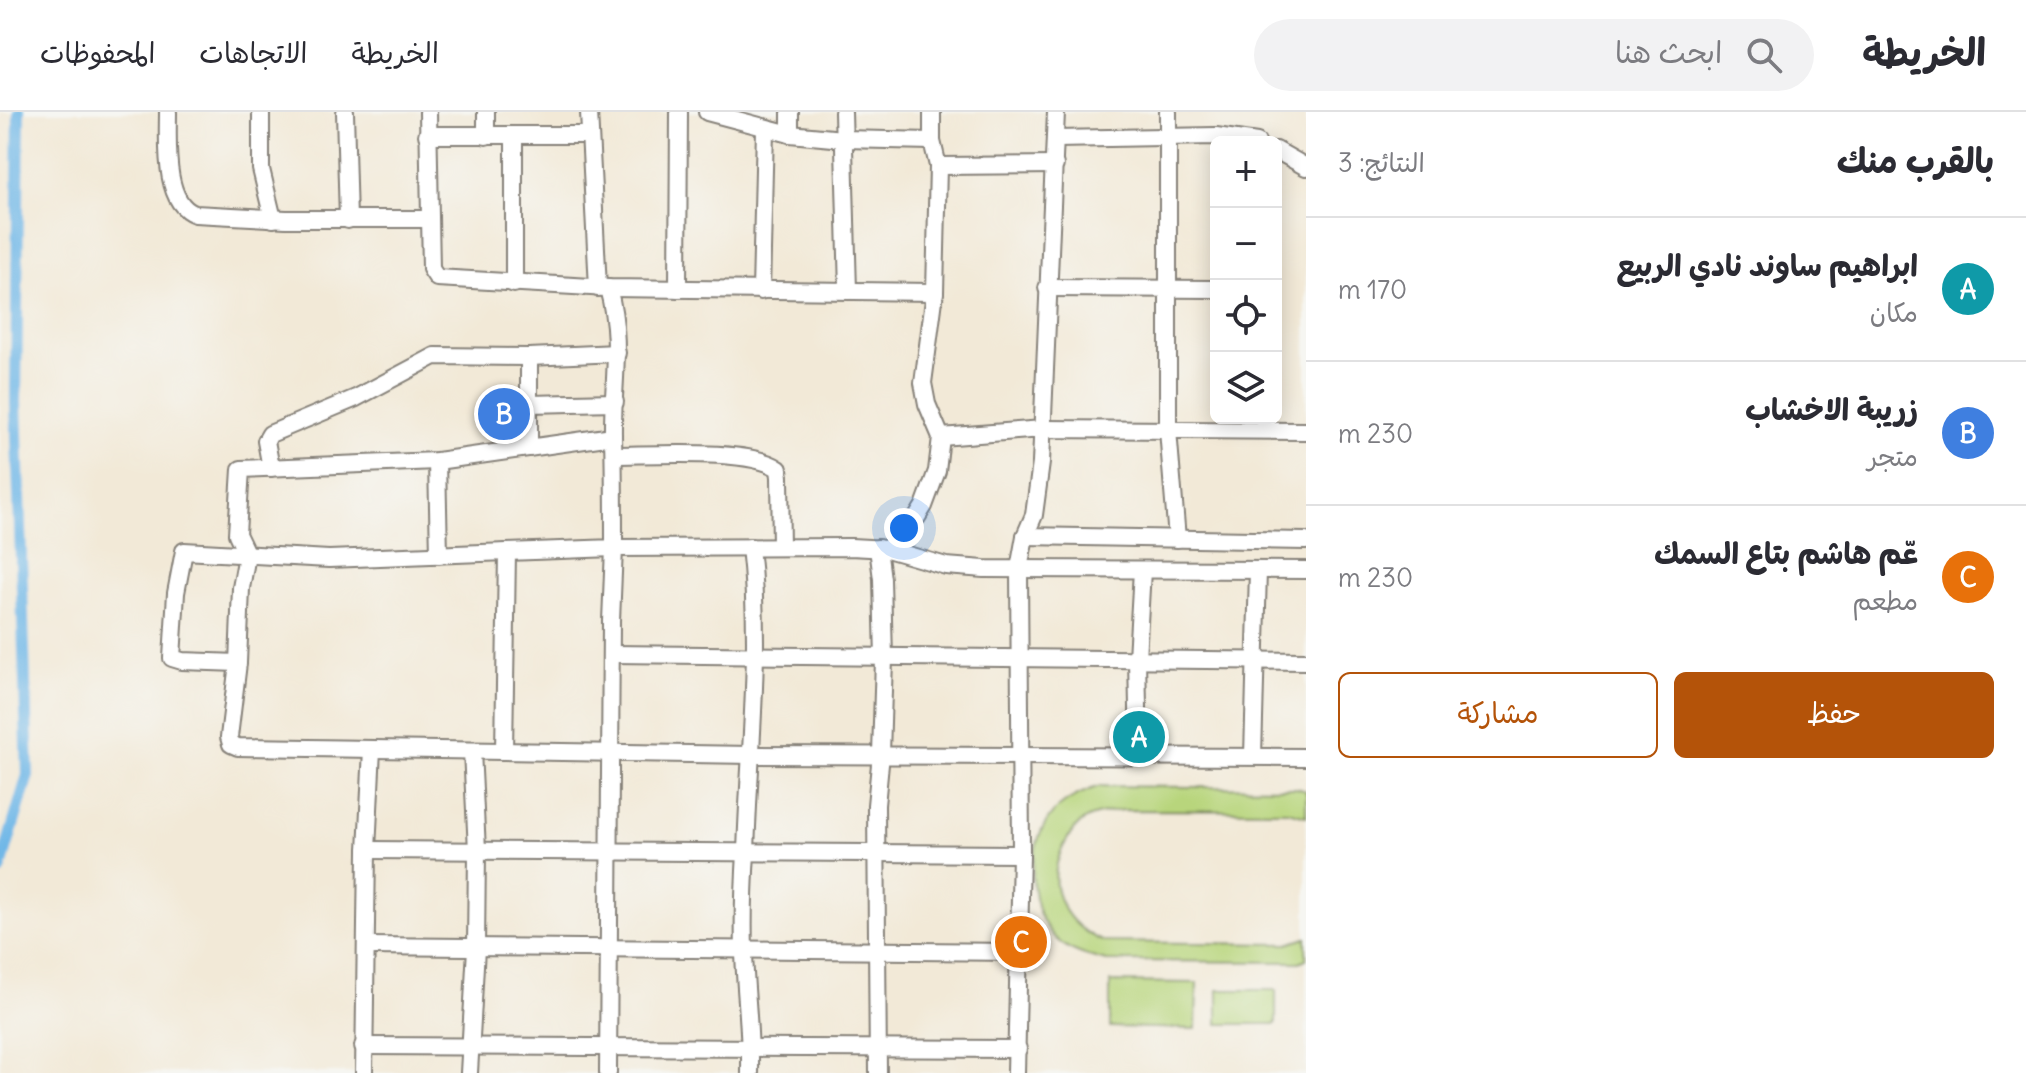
<!DOCTYPE html>
<html lang="ar">
<head>
<meta charset="utf-8">
<style>
  body { margin:0; font-family:Delius,"Playpen Sans Arabic",sans-serif; background:#f2f2f3; color:#2b2b33; direction:rtl }
  .controls { position:absolute; right:24px; top:24px; display:grid; overflow:hidden; border-radius:12px; box-shadow:0 4px 20px #0003 }
  .controls button { width:72px; height:72px; display:grid; place-items:center; padding:0; border:0; border-bottom:2px solid #e1e1e2; background:#fff; color:#2b2b33; font:40px sans-serif }
  .you { position:absolute; left:904px; top:416px; width:28px; height:28px; margin:-20px; border:6px solid #fff; border-radius:50%; background:#1a73e8; box-shadow:0 0 0 12px #1a73e833 }
  .badge { display:grid; place-items:center; width:52px; height:52px; border-radius:50%; background:#b45309; color:#fff; font-size:26px; font-weight:700 }
  .pin { position:absolute; translate:-50% -50%; border:4px solid #fff; box-shadow:0 2px 8px #0006 }
  .list { margin:0; padding:0; list-style:none }
  h2 { display:flex; justify-content:space-between; align-items:center; height:104px; margin:0; padding:0 32px; font-size:34px }
  h2 small { font-size:26px; font-weight:400; color:#7c7c81 }
  .list li { display:grid; grid-template-columns:52px 1fr auto; gap:24px; align-items:center; box-sizing:border-box; height:144px; padding:0 32px; border-top:2px solid #e1e1e2 }
  .list b { display:block; font-size:30px; white-space:nowrap }
  .list p { margin:0; font-size:26px; white-space:nowrap; color:#7c7c81 }
  .list em { font-size:26px; font-style:normal; color:#7c7c81 }
  .actions { display:flex; gap:16px; padding:24px 32px }
  .actions a { flex:1; padding:18px 0; border:2px solid #b45309; border-radius:12px; text-align:center; font-size:28px; color:#b45309 }
  .actions .main { background:#b45309; color:#fff }
  .icon { flex:none; width:44px; height:44px; fill:none; stroke:currentColor; stroke-width:2; stroke-linecap:round; stroke-linejoin:round }
  .map { position:relative; flex:none; width:1306px; height:961px; overflow:hidden; direction:ltr }
  header { display:flex; align-items:center; gap:48px; box-sizing:border-box; height:112px; padding:0 40px; background:#fff; border-bottom:2px solid #e1e1e2 }
  header strong { font-size:38px }
  nav { display:flex; gap:44px; margin-inline-start:auto; font-size:28px }
  .search { width:560px; height:72px; background:#f2f2f3; display:flex; align-items:center; gap:20px; box-sizing:border-box; padding:0 28px; border-radius:44px; color:#7c7c81; font-size:30px }
  main { display:flex }
  aside { flex:1; background:#fff }
  .map>svg:first-child { display:block }
  .green { fill:#b8d57b; stroke:#6a784c; stroke-width:2 }
  .lines { fill:none; stroke-linecap:round; stroke-linejoin:round }
  .canal { stroke:#6fb7e7; stroke-width:12 }
  .minor-casing { stroke:#87827a; stroke-width:20 }
  .minor { stroke:#fff; stroke-width:16 }
</style>
</head>
<body>
<header>
<strong>الخريطة</strong>
<div class="search"><svg class="icon" aria-label="search" viewBox="0 0 24 24"><circle cx="10" cy="10" r="6"/><path d="M15 15l6 6"/></svg>ابحث هنا</div>
<nav><a>الخريطة</a><a>الاتجاهات</a><a>المحفوظات</a></nav>
</header>
<main>
<aside>
<h2>بالقرب منك<small>النتائج: 3</small></h2>
<ul class="list">
<li><span class="badge" style="background:#0f9aa8">A</span><div><b>ابراهيم ساوند نادي الربيع</b><p>مكان</p></div><em>170 m</em></li>
<li><span class="badge" style="background:#3f7fe0">B</span><div><b>زريبة الاخشاب</b><p>متجر</p></div><em>230 m</em></li>
<li><span class="badge" style="background:#e8710a">C</span><div><b>عّم هاشم بتاع السمك</b><p>مطعم</p></div><em>230 m</em></li>
</ul>
<div class="actions"><a class="main">حفظ</a><a>مشاركة</a></div>
</aside>
<div class="map">
<svg width="1306" height="961" viewBox="0 0 1306 961">
  <rect width="100%" height="100%" fill="#f6f6f2"/>
  <filter id="ink" filterUnits="userSpaceOnUse"><feTurbulence type="fractalNoise" baseFrequency=".0125" numOctaves="2"/><feDisplacementMap in="SourceGraphic" scale="16" xChannelSelector="R" yChannelSelector="G"/><feConvolveMatrix kernelMatrix="1 2 1 2 8 2 1 2 1" color-interpolation-filters="sRGB"/></filter>
  <filter id="wash" filterUnits="userSpaceOnUse"><feTurbulence type="fractalNoise" baseFrequency=".006" numOctaves="4" result="noise"/><feDisplacementMap in="SourceGraphic" scale="32" xChannelSelector="R" yChannelSelector="G"/><feGaussianBlur stdDeviation="1.8" result="paint"/><feColorMatrix in="noise" values="0 0 0 0 0 0 0 0 0 0 0 0 0 0 0 0 0 1.4 0 .05"/><feComposite in="paint" operator="in"/></filter>
  <g filter="url(#wash)">
    <rect width="100%" height="100%" fill="#f2e9d7"/>
    <!-- green -->
    <g class="green">
      <path d="M1100,674l196,2 10,3v25l-18,-5 -166,-1c-12,2 -25,3 -36,9 -11,6 -18,18 -23,28 -20,41 2,78 41,95l184,2 18,-6v21l-6,3 -194,-1c-19,-5 -36,-9 -50,-22 -29,-27 -30,-90 -7,-121 12,-17 31,-25 51,-32z"/>
      <path d="M1110,870l87,1 -1,46 -86,-2z"/>
      <rect x="1218" y="878" width="58" height="34"/>
    </g>
    <g class="lines">
      <!-- canal -->
      <path class="canal" d="M0,758l28,-95 -12,-373 3,-290"/>
    </g>
  </g>
  <g filter="url(#ink)">
    <g class="lines">
      <defs>
        <g id="minor">
          <path d="M168,0c0,29 -5,91 27,102l91,5h143"/>
          <path d="M261,0v57l12,50"/>
          <path d="M345,0l3,108"/>
          <path d="M428,0l3,157 6,9 171,10 327,4"/>
          <path d="M589,0l9,176"/>
          <path d="M707,0l83,22 53,5 89,2"/>
          <path d="M843,0l5,179"/>
          <path d="M1168,0v318l9,109"/>
          <path d="M790,22v-22"/>
          <path d="M427,23h163"/>
          <path d="M486,24v-24"/>
          <path d="M514,24v148"/>
          <path d="M1056,27l160,-3 41,6"/>
          <path d="M1276,38l30,17"/>
          <path d="M938,54l117,-1"/>
          <path d="M1047,176l169,1"/>
          <path d="M678,177l1,-177"/>
          <path d="M761,179l4,-162"/>
          <path d="M529,245v91"/>
          <path d="M529,292l86,-2"/>
          <path d="M613,324l-176,25 -196,8 -4,65 10,21 -6,33 -3,75 -9,74 2,7 7,3 515,8 553,2"/>
          <path d="M941,325l102,-8 263,2"/>
          <path d="M615,343c36,0 137,-7 164,14l1,8 1,70"/>
          <path d="M437,349l2,94"/>
          <path d="M271,356l-5,-27 4,-7 86,-36 79,-42 94,1 88,-4"/>
          <path d="M1025,424l281,5"/>
          <path d="M750,435c12,101 -1,204 -4,306 -2,32 -3,65 -2,98 1,41 7,81 6,122"/>
          <path d="M887,437l27,-27 10,-16 13,-35 4,-34 -14,-33 -4,-21 12,-91 3,-126 -6,-25v-29"/>
          <path d="M611,542l695,7"/>
          <path d="M238,551l-56,-2 -10,-3 4,-65 8,-42 145,8 178,-7"/>
          <path d="M504,639l3,-199 107,-4c0,-37 0,-74 -1,-112 -1,-53 10,-94 -5,-148"/>
          <path d="M1139,644l-2,-98 5,-88"/>
          <path d="M1253,644l5,-186"/>
          <path d="M367,738l654,4"/>
          <path d="M366,834l653,6"/>
          <path d="M363,934l655,3"/>
          <path d="M364,961l3,-223 5,-101"/>
          <path d="M469,961l7,-125 1,-98 -5,-99"/>
          <path d="M608,961l3,-452 3,-73 237,-1 36,2 59,17 38,3 322,1"/>
          <path d="M878,961l-2,-268 5,-51 3,-95 -2,-80 -4,-31"/>
          <path d="M1016,961l5,-219 -2,-285 6,-33 9,-21 7,-52 15,-351"/>
        </g>
      </defs>
      <!-- minor casing -->
      <use href="#minor" class="minor-casing"/>
      <!-- minor -->
      <use href="#minor" class="minor"/>
    </g>
  </g>
</svg>
<div class="controls">
<button>+</button>
<button>−</button>
<button><svg class="icon" aria-label="locate" viewBox="0 0 24 24"><circle cx="12" cy="12" r="6"/><path d="M12 2v4M12 18v4M2 12h4M18 12h4"/></svg></button>
<button><svg class="icon" aria-label="layers" viewBox="0 0 24 24"><path d="M12 4l9 5-9 5-9-5zM3 14l9 5 9-5"/></svg></button>
</div>
<div class="you"></div>
<div class="pin badge" style="left:1139px;top:625px;background:#0f9aa8">A</div>
<div class="pin badge" style="left:504px;top:302px;background:#3f7fe0">B</div>
<div class="pin badge" style="left:1021px;top:830px;background:#e8710a">C</div>
</div>
</main>
</body>
</html>
